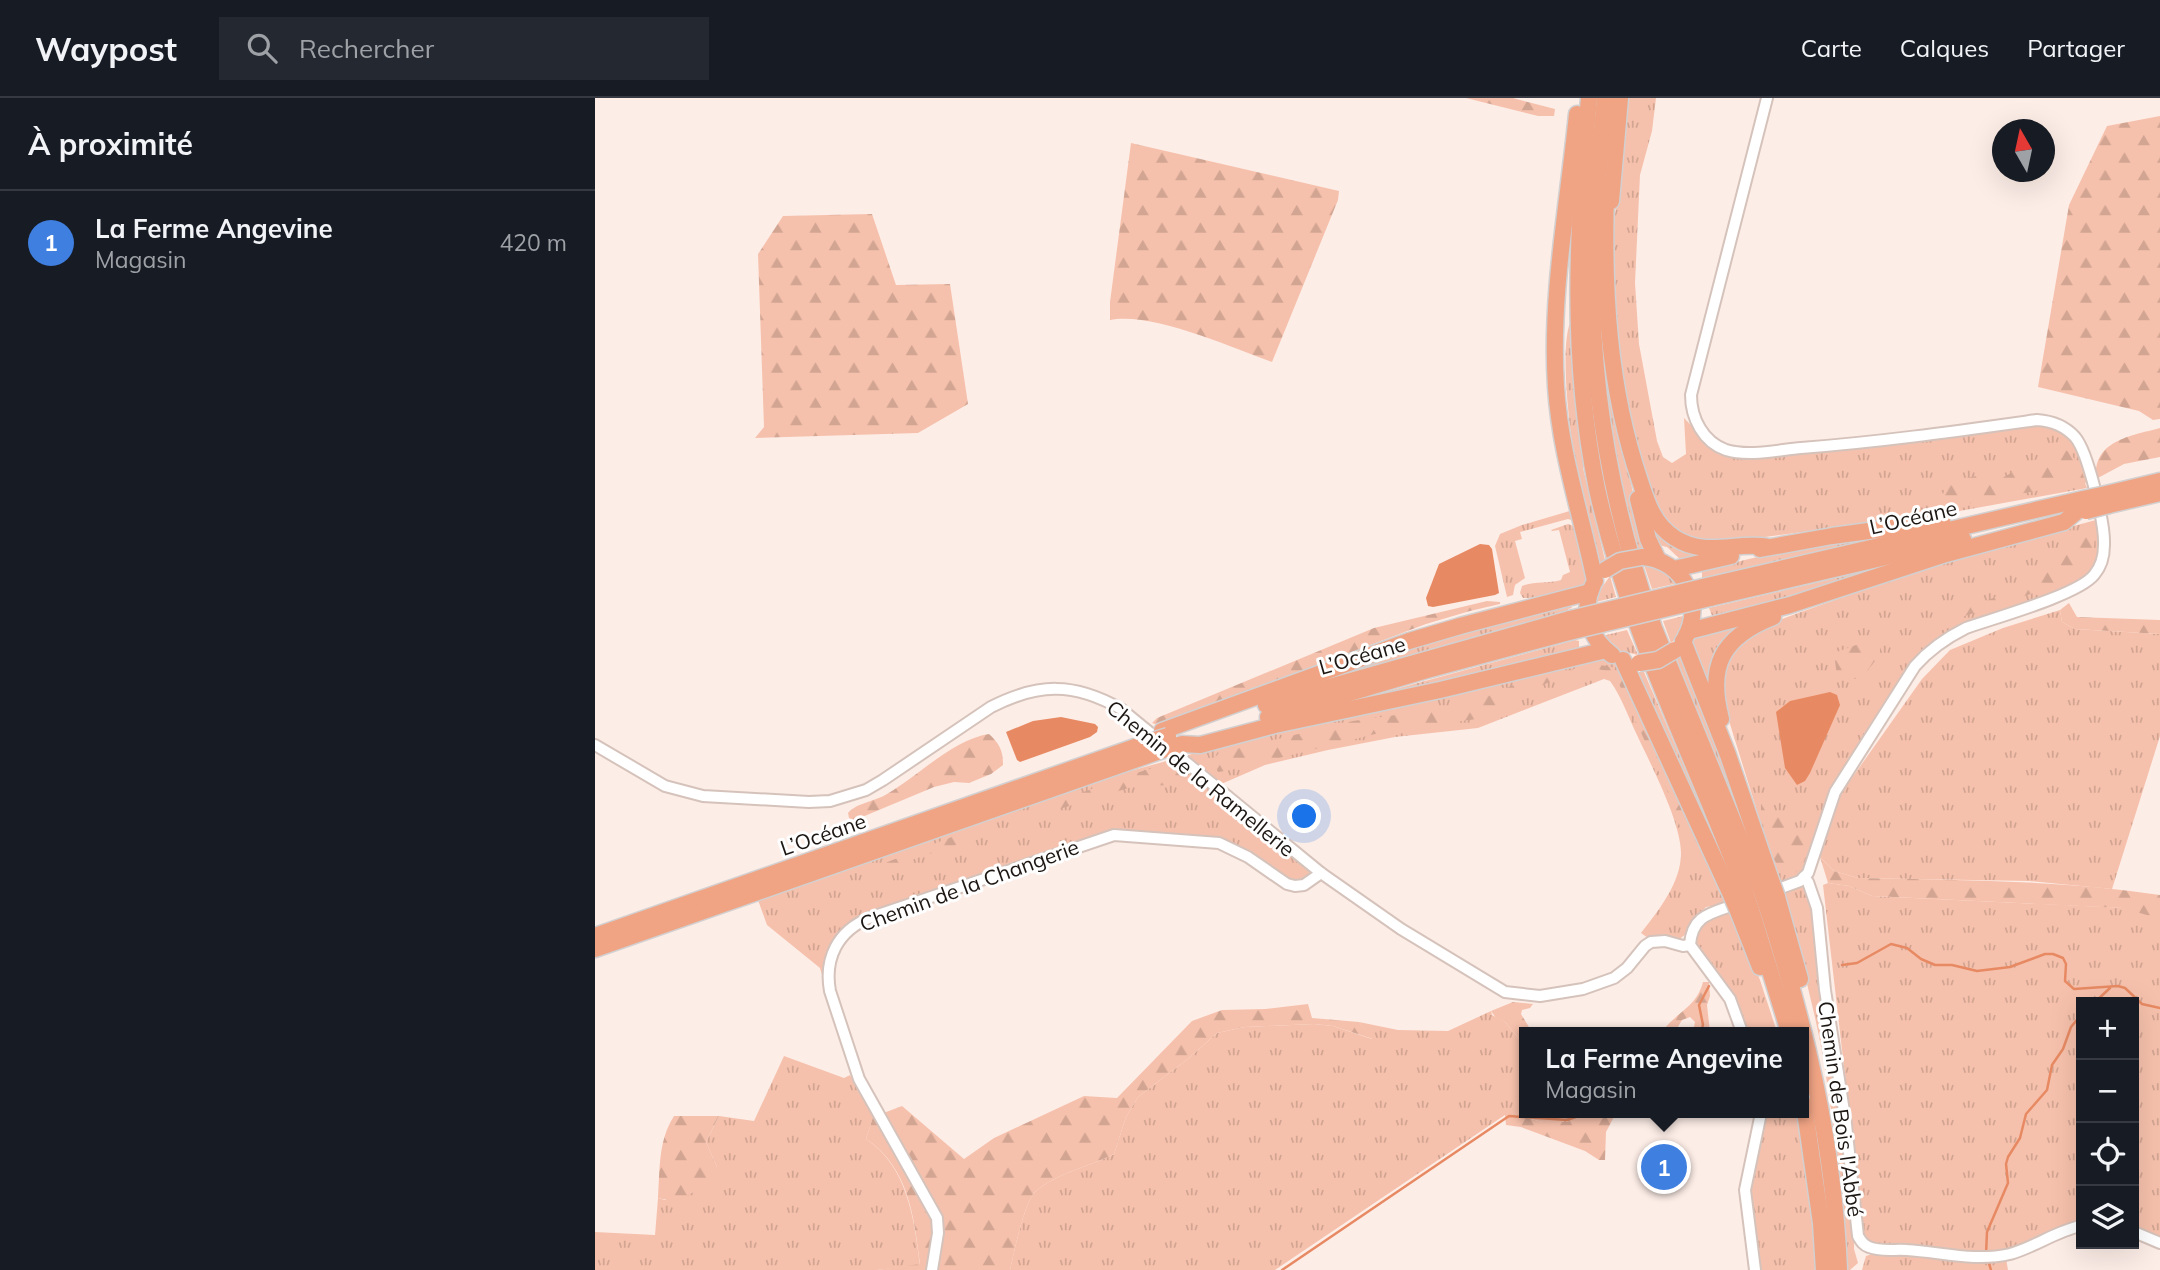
<!DOCTYPE html>
<html lang="fr">
<head>
<meta charset="utf-8">
<style>
  body { margin:0; font-family:Mulish,sans-serif; background:#242831; color:#f1f3f6 }
  .controls { position:absolute; right:21px; bottom:21px; display:grid; overflow:hidden; border-radius:0px; box-shadow:0 7px 28px #0002 }
  .controls button { width:63px; height:63px; display:grid; place-items:center; padding:0; border:0; border-bottom:2px solid #363941; background:#171b24; color:#f1f3f6; font:35px sans-serif }
  .compass { position:absolute; left:1397px; top:21px; width:63px; height:63px; border-radius:50%; background:#171b24; box-shadow:0 7px 28px #0002; rotate:351deg }
  .you { position:absolute; left:710px; top:719px; width:24px; height:24px; margin:-18px; border:5px solid #fff; border-radius:50%; background:#1a73e8; box-shadow:0 0 0 10px #1a73e833 }
  .badge { display:grid; place-items:center; width:46px; height:46px; border-radius:50%; background:#b45309; color:#fff; font-size:23px; font-weight:700 }
  .pin { position:absolute; translate:-50% -50%; border:4px solid #fff; box-shadow:0 2px 7px #0006 }
  .popup { position:absolute; left:924px; top:929px; width:290px; height:91px; box-sizing:border-box; display:grid; place-content:center; border-radius:0px; background:#171b24; filter:drop-shadow(0 2px 5px #0005); font-size:23px; white-space:nowrap; color:#9ea1a6 }
  .popup b { font-size:26px; color:#f1f3f6 }
  .popup::after { content:''; position:absolute; left:50%; top:100%; margin-left:-14px; border:14px solid transparent; border-top-color:#171b24 }
  .list { margin:0; padding:0; list-style:none }
  h2 { display:flex; justify-content:space-between; align-items:center; height:91px; margin:0; padding:0 28px; font-size:30px }
  h2 small { font-size:23px; font-weight:400; color:#9ea1a6 }
  .list li { display:grid; grid-template-columns:46px 1fr auto; gap:21px; align-items:center; box-sizing:border-box; height:105px; padding:0 28px; border-top:2px solid #363941 }
  .list b { display:block; font-size:26px; white-space:nowrap }
  .list p { margin:0; font-size:23px; white-space:nowrap; color:#9ea1a6 }
  .list em { font-size:23px; font-style:normal; color:#9ea1a6 }
  .icon { flex:none; width:38px; height:38px; fill:none; stroke:currentColor; stroke-width:2; stroke-linecap:round; stroke-linejoin:round }
  .map { position:relative; flex:none; width:1565px; height:1172px; overflow:hidden }
  header { display:flex; align-items:center; gap:42px; box-sizing:border-box; height:98px; padding:0 35px; background:#171b24; border-bottom:2px solid #363941 }
  header strong { font-size:33px }
  nav { display:flex; gap:38px; margin-inline-start:auto; font-size:24px }
  .search { width:490px; height:63px; background:#242831; display:flex; align-items:center; gap:18px; box-sizing:border-box; padding:0 24px; border-radius:0px; color:#9ea1a6; font-size:26px }
  main { display:flex }
  aside { flex:1; background:#171b24 }
  .map>svg:first-child { display:block }
  .grass { fill:url(#grass-tufts) }
  .forest { fill:url(#forest-firs) }
  .water { fill:#e78a63 }
  .lines { fill:none; stroke-linecap:round; stroke-linejoin:round }
  .stream { stroke:#e78a63; stroke-width:2.5 }
  .minor-casing { stroke:#d5c3bb; stroke-width:14 }
  .highway-casing { stroke:#d2d0d0; stroke-width:19 }
  .minor { stroke:#fff; stroke-width:10 }
  .highway { stroke:#f0a484; stroke-width:16 }
  .highway-bridge-casing { stroke:#d2d0d0; stroke-width:19; stroke-linecap:butt }
  .highway-bridge { stroke:#f0a484; stroke-width:16 }
  .labels { text-anchor:middle; dominant-baseline:central; stroke-width:6; stroke-linejoin:round; paint-order:stroke }
  .street-label { font-size:21px; fill:#1c1613; stroke:#fefefe }
</style>
</head>
<body>
<header>
<strong>Waypost</strong>
<div class="search"><svg class="icon" aria-label="search" viewBox="0 0 24 24"><circle cx="10" cy="10" r="6"/><path d="M15 15l6 6"/></svg>Rechercher</div>
<nav><a>Carte</a><a>Calques</a><a>Partager</a></nav>
</header>
<main>
<aside>
<h2>À proximité<small></small></h2>
<ul class="list">
<li><span class="badge" style="background:#3f7fe0">1</span><div><b>La Ferme Angevine</b><p>Magasin</p></div><em>420 m</em></li>
</ul>
</aside>
<div class="map">
<svg width="1565" height="1172" viewBox="0 0 1565 1172">
  <defs>
    <pattern id="grass-tufts" width="24" height="20" patternUnits="userSpaceOnUse" patternTransform="scale(1.75)"><rect width="24" height="20" fill="#f6c1ac"/><path d="M3 7l-1-3M5 7V3M7 7l1-3M15 17l-1-3M17 17v-4M19 17l1-3" fill="none" stroke="#d2a593"/></pattern>
    <pattern id="forest-firs" width="22" height="20" patternUnits="userSpaceOnUse" patternTransform="scale(1.75)"><rect width="22" height="20" fill="#f6c1ac"/><path d="M5 1l3.5 6h-7zM16 11l3.5 6h-7z" fill="#d2a593"/></pattern>
  </defs>
  <rect width="100%" height="100%" fill="#fdede7"/>
  <!-- grass -->
  <g class="grass">
    <path d="M1030,0h31l-4,33 -12,44 -5,108 4,61 18,97 6,16 9,6 14,-9 -2,-36 29,30 81,5 72,-5 53,-6 110,-18c42,1 49,22 59,58l-3,1 2,5 -133,24 -204,27 -47,3 -30,-12 -16,-23 -11,-31 -24,-94 -7,-42 -2,-101z"/>
    <path d="M975,225l8,95 6,39 -1,11 22,92 -5,5c-19,-38 -45,-204 -30,-242z"/>
    <path d="M1006,228l5,42 39,180 -1,1 -6,-1c-18,-72 -38,-147 -37,-222z"/>
    <path d="M978,412l2,11 -7,-2 -48,13 2,7 -7,2 10,37 -10,7 -2,10 -6,2 -12,-51 5,-12 22,-9z"/>
    <path d="M1055,419l59,36 -28,7 -14,-13c-15,-2 -14,-17 -17,-30z"/>
    <path d="M1501,422c7,30 4,42 -18,64l-126,46 -26,18 -17,18 -75,120c-10,20 -23,77 -35,89 -5,5 -12,7 -19,10l-59,-190 7,-39 12,-16 23,-14 38,-14 155,-55z"/>
    <path d="M973,426l8,3 12,49c-1,4 -1,7 -5,10 -9,6 -50,13 -60,12l-3,-5 2,-7c13,-5 25,-2 39,-6l2,-5 7,-3 -11,-42 -7,1 -1,-1z"/>
    <path d="M1316,433l-209,47v-8l111,-26z"/>
    <path d="M1321,461l-67,24 -136,35 -4,-10z"/>
    <path d="M1049,467l14,3 20,15 -26,6z"/>
    <path d="M1015,478l6,21 -20,5 2,-9z"/>
    <path d="M973,504l4,6 -4,1v2l-258,72 71,-28z"/>
    <path d="M1465,512l2,12 13,7 85,5v102l-48,153 -83,-8 -171,-3 -24,-7 -14,-14 17,-58 85,-120 28,-29 53,-22z"/>
    <path d="M1092,517l-9,22 -7,6 -8,-22z"/>
    <path d="M1146,527l3,1 -33,66 -20,-47 7,-11z"/>
    <path d="M1032,532l11,25 -21,-5 -15,-14z"/>
    <path d="M980,542l4,1v10l-264,60z"/>
    <path d="M998,558l13,3 12,7 109,238 -21,3 -13,13 -7,14 -8,6 -30,-2 -7,-5c17,-22 40,-50 40,-80 0,-31 -31,-90 -45,-120 -8,-17 -15,-37 -26,-52l-6,-2 -126,49 -83,9 -67,13 -63,15 -46,20 -34,-29 79,-23z"/>
    <path d="M1086,558l32,71 53,158 -89,-225z"/>
    <path d="M1042,574h7l95,223z"/>
    <path d="M579,661l5,1 131,110 -2,7 -13,4 -11,-4 -44,-31 -24,-7 -100,-7 -272,97 -22,46 -2,-7 -53,-43 -9,-25 276,-97 85,-29z"/>
    <path d="M1233,785l21,3 23,10 254,12 34,10v323l-26,-12v-227h-53v221l-61,24 -37,7 -111,-9 -9,-13 -40,-347z"/>
    <path d="M1204,788l8,3 6,15 23,163 18,161v21l4,14 -8,7h-3c-5,-71 -12,-142 -24,-213 -10,-56 -26,-111 -41,-166z"/>
    <path d="M1135,814l3,1 27,67 17,52h-30c-5,-16 -11,-31 -21,-45 -23,-32 -57,-60 4,-75z"/>
    <path d="M896,913l1,4 13,7 19,23v68h38l8,9h-27l-28,-7h-10l-230,155h-265c4,-17 14,-67 25,-78 21,-19 54,-25 79,-38l12,-37 12,-20 51,-39 28,-25 28,-6 69,-3 19,2 39,13 -13,-17 39,8 50,1z"/>
    <path d="M189,958l60,22 6,-3 23,42 -7,22c42,28 48,80 54,126l-43,5h-282v-38l60,3 3,-37 7,2 52,-33 -11,-25 13,-26 35,5z"/>
    <path d="M1171,1015h30l16,103 5,54h-59l-10,-78z"/>
    <path d="M1280,1155l131,5 2,12h-146l4,-14z"/>
  </g>
  <!-- forest -->
  <g class="forest">
    <path d="M871,0h47l42,11 -1,7h-16z"/>
    <path d="M1565,18v303l-7,1 -14,-9 -101,-24 31,-182 38,-79z"/>
    <path d="M536,45l208,48 -1,9 -66,162c-42,-15 -120,-50 -162,-42v-18z"/>
    <path d="M277,116l24,71 54,-1 18,120 -50,29 -163,5 9,-11 -6,-173 25,-38z"/>
    <path d="M1565,330v29l-36,7 -28,15c-3,-39 35,-43 64,-51z"/>
    <path d="M1461,344c13,9 24,20 28,36l-48,13 -86,16 -8,-10 4,-11 10,-6 26,-5 20,3 37,-20 -1,-6 5,-8z"/>
    <path d="M1493,432l7,2 -1,16 -5,10 -29,26 -98,33 -4,-2 9,-7 73,-28c7,-6 7,-10 3,-18l4,-8c23,-6 15,-6 29,-22z"/>
    <path d="M892,503l13,1v2l-30,7 -44,13 -268,101 -6,-2 5,-5 217,-90z"/>
    <path d="M1474,505l8,14 83,3v14l-85,-5 -13,-7 -2,-12z"/>
    <path d="M1283,539l4,2c-1,17 -12,32 -26,40l-19,-3 -3,-23z"/>
    <path d="M999,566l18,3 10,10 77,171 -3,2 -6,-2 -16,-35 -7,-23 -48,-106 -9,-12 -12,-3 -39,9 -58,25 -25,16 -101,15 -144,36 -13,2 -6,-11 7,-8 134,-32 115,-16 50,-22z"/>
    <path d="M394,636c11,10 14,17 14,31l-12,9 -22,9 -15,-1 -20,5 -79,33 -6,-2 -1,-5c8,-10 28,-12 39,-19 31,-18 67,-55 102,-60z"/>
    <path d="M584,666l4,15 -7,6 -41,1 -115,35 -1,-3 6,-5c41,-13 80,-31 121,-43 11,-3 21,-3 33,-6z"/>
    <path d="M1171,705l37,34c4,11 1,27 -8,36h-12c-12,-12 -23,-52 -22,-69z"/>
    <path d="M380,730l9,1 2,4 -9,5 -98,33 2,-6 9,-4z"/>
    <path d="M1225,759l14,14 24,7c101,2 202,2 302,17v24l-37,-11 -251,-12 -23,-10 -21,-3z"/>
    <path d="M1108,884h6l1,14 -3,9 3,27h-17l2,-10 -5,-5 -8,3 -7,12h-13c15,-21 34,-24 41,-50z"/>
    <path d="M918,904l20,2 -3,4 -8,2 -1,4 11,18h-8v13l-19,-23 -9,-4 -5,-7z"/>
    <path d="M713,906l4,14 47,4 14,17 -40,-13 -19,-2 -69,3 -28,6 -28,25 -51,39 -12,20 -12,37c-25,13 -58,19 -79,38 -11,11 -21,61 -25,78h-133l43,-6c-6,-46 -11,-97 -54,-125l7,-22 29,-11 62,53 30,-21 90,-42 33,2 75,-77 30,-11 43,-1z"/>
    <path d="M967,1015h54l-10,19 -1,28h-6l-14,-9 -64,-24 -15,-2 -1,-10h10l28,7h26z"/>
    <path d="M79,1018h45l-13,26 11,25 -2,12c-20,12 -34,25 -57,19 2,-29 0,-57 16,-82z"/>
  </g>
  <!-- water -->
  <g class="water">
    <path d="M885,446l9,1 3,4 7,44 -4,2 -62,12 -5,-1 -2,-8 13,-34z"/>
    <path d="M1235,594l7,3 3,10 -30,68 -5,8 -8,4 -12,-17 -9,-56 14,-11z"/>
    <path d="M466,619l34,7 3,3 -1,5 -7,5 -70,25 -3,-2 -11,-28 27,-11z"/>
  </g>
  <g class="lines">
    <!-- stream -->
    <g class="stream">
      <path d="M1247,867l15,-2 34,-19 16,4 14,11 14,6h17l25,6 33,-4 35,-13h8l10,4 3,6 -1,17 9,8 44,-3 7,2 17,16 18,4"/>
      <path d="M1500,904l15,-14"/>
      <path d="M1106,934l2,-7 -4,-20 10,-19"/>
      <path d="M1391,1156l1,-22 21,-49 -2,-19 2,-7 12,-19 6,-24 21,-24 5,-25 11,-16 8,-22 10,-12"/>
      <path d="M1393,1162l3,10"/>
      <path d="M687,1172l227,-154 58,4 20,-7"/>
    </g>
    <defs>
      <g id="minor">
        <path d="M1172,0l-76,297c0,23 12,47 35,55 23,7 52,0 75,-2 80,-6 157,-17 236,-28 15,1 28,6 38,17 13,15 30,87 29,108 0,10 -3,22 -10,30 -16,20 -100,43 -128,53 -20,10 -36,21 -51,38l-80,126 -27,81 -8,8 -30,11"/>
        <path d="M0,647l70,41 38,10 106,6 21,-1 36,-11 17,-10 108,-73c47,-24 83,-25 130,2l200,164 80,56 104,63 35,4 43,-7 31,-11 13,-10 18,-22 6,-4 14,-1 18,5 7,-1"/>
        <path d="M1209,779l4,5 9,26 8,82 21,134 12,112c3,5 5,9 11,11 11,5 26,2 38,3 34,2 68,12 103,4 25,-7 46,-23 71,-28"/>
        <path d="M1095,847c2,-32 24,-32 49,-42"/>
        <path d="M1095,847l40,54 12,33"/>
        <path d="M1539,1134l26,11"/>
        <path d="M337,1172l6,-37 -1,-15 -78,-139 -29,-88c-6,-33 8,-60 39,-73l245,-83 105,8 29,14 39,27 8,2 9,-1 17,-12"/>
        <path d="M1160,1172l-10,-80 16,-77"/>
      </g>
      <g id="highway">
        <path d="M994,0c-12,131 -19,261 8,391 31,141 98,270 148,403"/>
        <path d="M1010,0c-5,55 -12,110 -13,165 -2,125 20,247 62,365l106,259"/>
        <path d="M982,16c-9,91 -27,182 -21,273 4,66 26,130 39,194"/>
        <path d="M1011,93c-3,99 2,196 34,290 7,22 14,44 35,57 31,20 61,3 94,9"/>
        <path d="M1016,103l9,-103"/>
        <path d="M1511,396l54,-13"/>
        <path d="M1043,401l10,40 10,21"/>
        <path d="M1514,407l51,-12"/>
        <path d="M1165,451l72,-13 110,-15"/>
        <path d="M1047,459c41,3 63,45 43,81"/>
        <path d="M1079,471l57,-13"/>
        <path d="M998,487c-12,26 -4,53 19,70"/>
        <path d="M1112,488l376,-87"/>
        <path d="M1115,500l253,-59"/>
        <path d="M1094,533l101,-26 156,-51 118,-32 11,-9"/>
        <path d="M1088,543l45,114 44,128"/>
        <path d="M1028,562l109,237"/>
        <path d="M671,607l304,-86"/>
        <path d="M673,619l159,-47 146,-39"/>
        <path d="M1126,621c-14,-53 1,-82 52,-102"/>
        <path d="M567,633l247,-90 51,-15 130,-34"/>
        <path d="M587,646l18,1 75,-20 165,-35 166,-40"/>
        <path d="M1182,799l23,82"/>
        <path d="M1170,803c40,121 69,241 74,369"/>
        <path d="M1155,809l39,125"/>
        <path d="M1143,813l22,56"/>
        <path d="M0,838l557,-195"/>
        <path d="M0,851l568,-199"/>
        <path d="M1209,1006l17,119 3,47"/>
      </g>
    </defs>
    <!-- minor casing -->
    <use href="#minor" class="minor-casing"/>
    <!-- highway casing -->
    <use href="#highway" class="highway-casing"/>
    <!-- minor -->
    <use href="#minor" class="minor"/>
    <!-- highway -->
    <use href="#highway" class="highway"/>
    <defs>
      <g id="highway-bridge">
        <path d="M1488,401l23,-5"/>
        <path d="M1491,413l23,-6"/>
        <path d="M1010,472l15,-9 22,-4"/>
        <path d="M975,521l137,-33"/>
        <path d="M978,533l137,-33"/>
        <path d="M1044,565l19,-3 17,-10"/>
        <path d="M557,643l16,-5"/>
        <path d="M568,652l15,-5"/>
        <path d="M1177,785l5,14"/>
        <path d="M1165,789l5,14"/>
        <path d="M1150,794l5,15"/>
        <path d="M1137,799l6,14"/>
      </g>
    </defs>
    <!-- highway-bridge casing -->
    <use href="#highway-bridge" class="highway-bridge-casing"/>
    <!-- highway-bridge -->
    <use href="#highway-bridge" class="highway-bridge"/>
  </g>
  <g class="labels">
    <!-- street labels -->
    <g class="street-label">
      <text transform="translate(1318 419) rotate(-13)">L’Océane</text>
      <text transform="translate(767 557) rotate(-16)">L’Océane</text>
      <text transform="translate(606 680) rotate(39)">Chemin de la Ramellerie</text>
      <text transform="translate(228 736) rotate(-19)">L’Océane</text>
      <text transform="translate(374 787) rotate(-20)">Chemin de la Changerie</text>
      <text transform="translate(1246 1011) rotate(82)">Chemin de Bois l'Abbé</text>
    </g>
  </g>
</svg>
<div class="controls">
<button>+</button>
<button>−</button>
<button><svg class="icon" aria-label="locate" viewBox="0 0 24 24"><circle cx="12" cy="12" r="6"/><path d="M12 2v4M12 18v4M2 12h4M18 12h4"/></svg></button>
<button><svg class="icon" aria-label="layers" viewBox="0 0 24 24"><path d="M12 4l9 5-9 5-9-5zM3 14l9 5 9-5"/></svg></button>
</div>
<svg class="compass" viewBox="-18 -18 36 36"><path d="M0-13l5 13h-10z" fill="#e53935"/><path d="M0 13l5-13h-10z" fill="#9ea1a6"/></svg>
<div class="you"></div>
<div class="pin badge" style="left:1069px;top:1069px;background:#3f7fe0">1</div>
<div class="popup"><b>La Ferme Angevine</b>Magasin</div>
</div>
</main>
</body>
</html>
